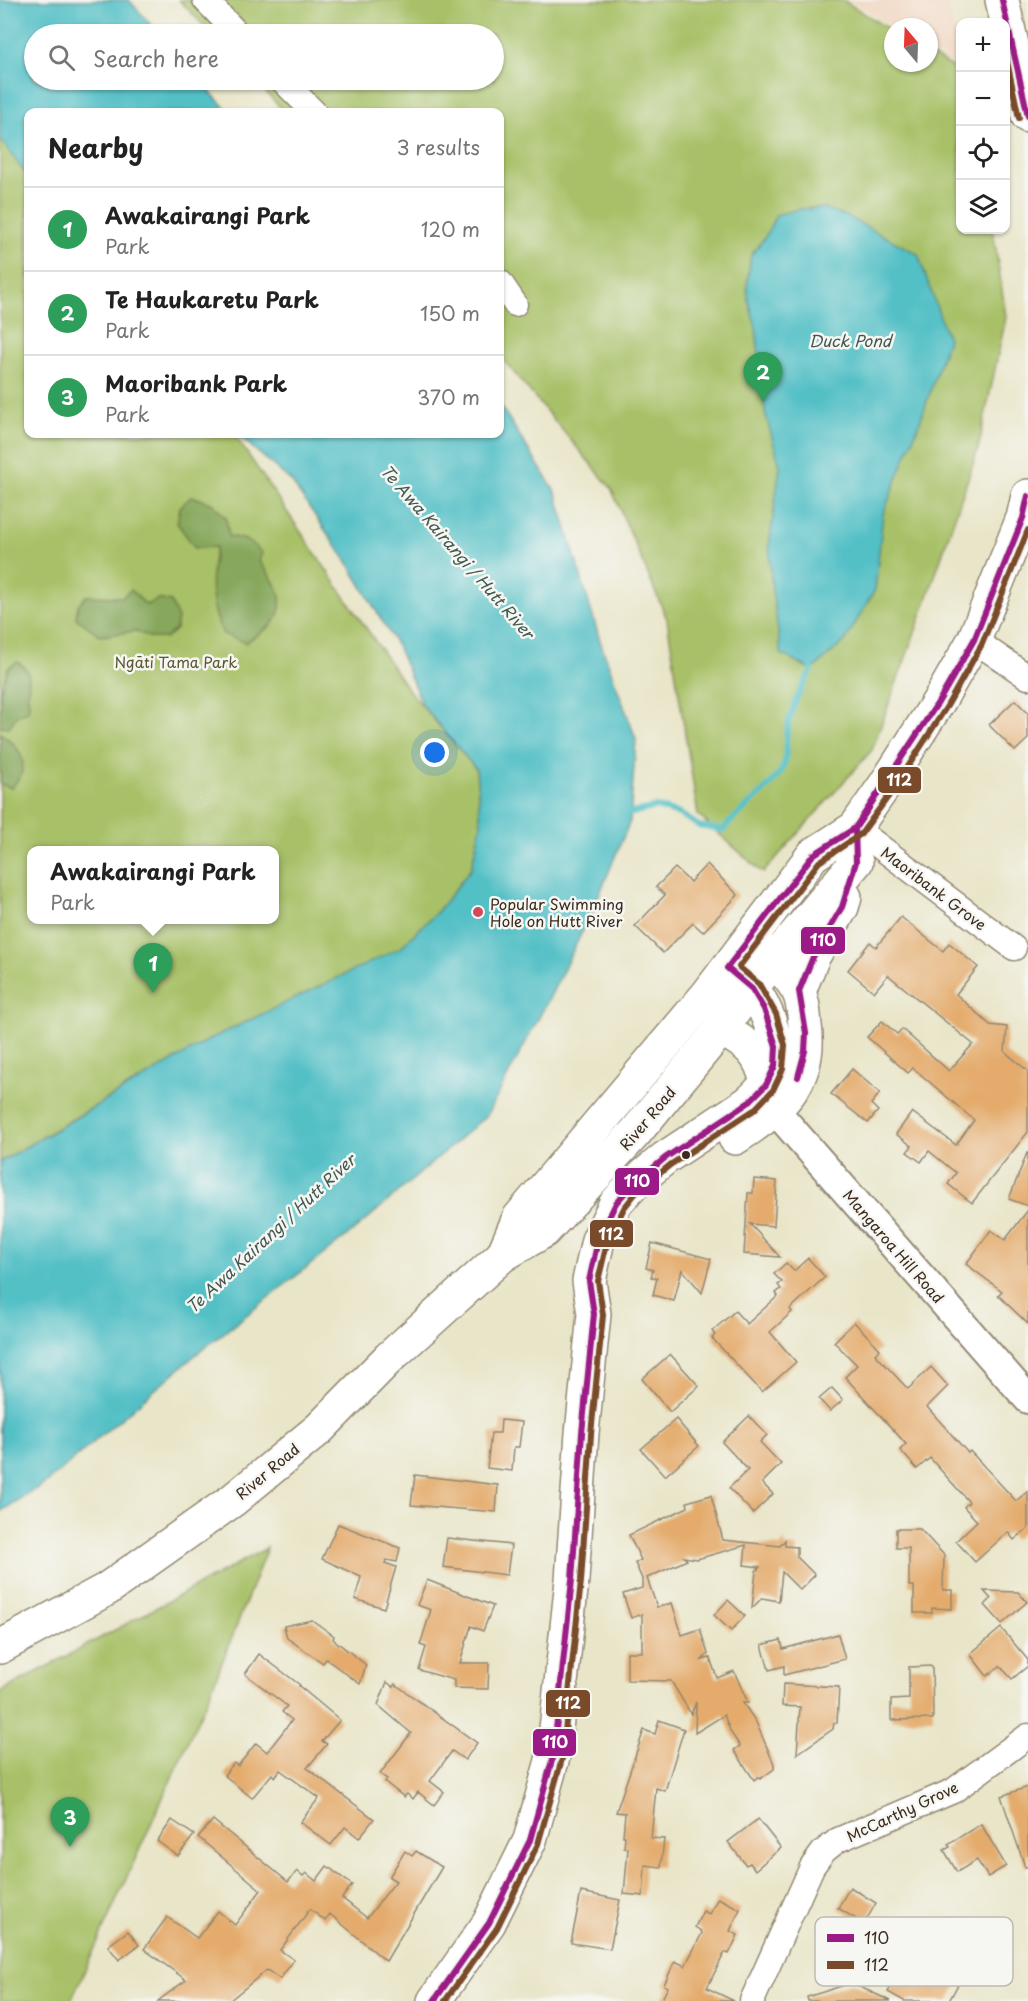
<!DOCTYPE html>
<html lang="en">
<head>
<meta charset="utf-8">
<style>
  body { margin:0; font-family:"Playpen Sans",sans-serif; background:#f6f6f6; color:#222 }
  .controls { position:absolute; right:18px; top:18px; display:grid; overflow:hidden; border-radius:12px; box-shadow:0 2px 4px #0004 }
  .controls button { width:54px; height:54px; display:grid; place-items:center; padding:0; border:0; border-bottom:2px solid #e0e0e0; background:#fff; color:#222; font:30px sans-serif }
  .compass { position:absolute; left:884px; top:18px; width:54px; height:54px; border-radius:50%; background:#fff; box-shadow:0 2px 4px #0004; rotate:341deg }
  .you { position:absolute; left:435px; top:753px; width:21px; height:21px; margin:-15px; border:4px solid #fff; border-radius:50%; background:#1a73e8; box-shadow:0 0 0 9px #1a73e833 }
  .badge { display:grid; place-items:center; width:39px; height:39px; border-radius:50%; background:#d1495b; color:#fff; font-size:20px; font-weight:700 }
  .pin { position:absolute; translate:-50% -50px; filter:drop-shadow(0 2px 3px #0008) }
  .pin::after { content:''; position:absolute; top:32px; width:21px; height:18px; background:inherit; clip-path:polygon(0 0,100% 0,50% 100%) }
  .popup { position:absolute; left:27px; top:846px; width:252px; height:78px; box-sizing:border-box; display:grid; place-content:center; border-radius:12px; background:#fff; filter:drop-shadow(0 2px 4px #0005); font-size:20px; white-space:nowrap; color:#767676 }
  .popup b { font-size:22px; color:#222 }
  .popup::after { content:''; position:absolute; left:50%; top:100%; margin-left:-12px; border:12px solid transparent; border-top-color:#fff }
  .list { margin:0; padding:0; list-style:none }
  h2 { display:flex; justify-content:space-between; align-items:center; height:78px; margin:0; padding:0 24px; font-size:26px }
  h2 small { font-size:20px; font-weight:400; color:#767676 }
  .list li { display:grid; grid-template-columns:39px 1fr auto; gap:18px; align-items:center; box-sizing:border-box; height:84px; padding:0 24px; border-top:2px solid #e0e0e0 }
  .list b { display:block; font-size:22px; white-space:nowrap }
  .list p { margin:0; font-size:20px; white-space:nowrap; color:#767676 }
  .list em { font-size:20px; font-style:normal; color:#767676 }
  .icon { flex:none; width:33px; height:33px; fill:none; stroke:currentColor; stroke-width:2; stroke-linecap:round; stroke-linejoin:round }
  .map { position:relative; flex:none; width:1028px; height:2001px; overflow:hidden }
  .search { position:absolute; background:#fff; box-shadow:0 2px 4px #0004; left:24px; top:24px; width:480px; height:66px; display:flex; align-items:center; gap:15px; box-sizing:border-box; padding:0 21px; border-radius:33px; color:#767676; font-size:22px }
  .panel { position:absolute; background:#fff; box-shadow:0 2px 4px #0004; left:24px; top:108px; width:480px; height:330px; border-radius:12px }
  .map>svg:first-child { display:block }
  .built { fill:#f2d4be }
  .green { fill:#a8c167; stroke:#727642; stroke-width:1.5; fill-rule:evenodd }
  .forest { fill:#86a75c; stroke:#60683d; stroke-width:1.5 }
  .water { fill:#52c0c6; stroke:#467572; stroke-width:1.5 }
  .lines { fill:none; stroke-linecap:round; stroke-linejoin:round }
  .stream { stroke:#52c0c6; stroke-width:6 }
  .building { fill:#e4ab6c }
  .minor-casing { stroke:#928873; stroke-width:27 }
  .tertiary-casing { stroke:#928873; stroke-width:32 }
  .secondary-casing { stroke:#928873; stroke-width:36 }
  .trunk-casing { stroke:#928873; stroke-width:36 }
  .minor { stroke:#fff; stroke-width:24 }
  .tertiary { stroke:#fff; stroke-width:28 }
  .secondary { stroke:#fff; stroke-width:33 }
  .trunk { stroke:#fff; stroke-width:33 }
  .bus-1-casing { stroke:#f6f6f2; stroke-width:10 }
  .bus-2-casing { stroke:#f6f6f2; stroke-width:10 }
  .bus-1 { stroke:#9c1a87; stroke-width:6 }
  .bus-2 { stroke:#7a4b2a; stroke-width:6 }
  .poi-dot { fill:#d1495b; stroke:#f6f6f2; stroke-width:2 }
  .bus-dot { fill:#3b2a1e; stroke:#f6f6f2; stroke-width:2 }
  .labels { text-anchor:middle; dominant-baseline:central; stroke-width:5; stroke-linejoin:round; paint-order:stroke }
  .park-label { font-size:15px; fill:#5c5734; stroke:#f6f6f2 }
  .street-label { font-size:15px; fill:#3b2a1e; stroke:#f6f6f2 }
  .poi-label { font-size:15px; fill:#3b2a1e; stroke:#f6f6f2; text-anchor:start }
  .water-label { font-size:16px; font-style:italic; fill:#425750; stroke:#f6f6f2 }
  .key { fill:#f6f6f2; stroke:#beb9b2; stroke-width:1.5 }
  .key-label { font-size:16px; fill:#3b2a1e }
  .line-badge { stroke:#f6f6f2; stroke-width:2 }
  .badge-label { font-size:16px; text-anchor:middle; font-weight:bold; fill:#fff }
</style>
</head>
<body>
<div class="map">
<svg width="1028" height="2001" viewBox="0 0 1028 2001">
  <rect width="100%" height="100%" fill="#f6f6f2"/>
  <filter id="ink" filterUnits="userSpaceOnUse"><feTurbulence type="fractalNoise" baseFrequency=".0167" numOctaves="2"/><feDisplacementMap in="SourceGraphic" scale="12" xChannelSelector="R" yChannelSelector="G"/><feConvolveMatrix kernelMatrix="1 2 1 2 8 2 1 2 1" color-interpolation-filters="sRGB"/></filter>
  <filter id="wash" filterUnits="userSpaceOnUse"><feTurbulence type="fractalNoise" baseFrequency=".008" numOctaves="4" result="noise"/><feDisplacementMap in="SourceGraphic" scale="24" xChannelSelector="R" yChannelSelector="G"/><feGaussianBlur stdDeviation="1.35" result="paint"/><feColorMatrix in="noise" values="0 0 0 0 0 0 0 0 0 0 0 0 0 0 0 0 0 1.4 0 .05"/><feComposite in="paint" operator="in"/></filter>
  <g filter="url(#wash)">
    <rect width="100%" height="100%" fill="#e9e5c8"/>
    <!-- built -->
    <path class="built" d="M851,0h96l13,55v14l-31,-20v-22h-36z"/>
    <!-- green -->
    <g class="green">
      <path d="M179,0h664l50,32v31h36v-9l31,17v159h33l13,87 -28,132 -53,156 -53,145 -109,123 -65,-58 -31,-196 -56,-131 -111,-132v-244h-215l-31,-32h240v-46h-282z"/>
      <path d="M0,118l28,34v282h206l173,254 69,81 5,56 -10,44 -33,42 -38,37 -269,137 -131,77zM32,850h242v70h-242z"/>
      <path d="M267,1548l-57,145 -139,308h-71v-309z"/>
    </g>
    <!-- forest -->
    <g class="forest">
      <path d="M192,496l21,8 13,14 3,19c15,0 22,5 33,16l-3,8c16,20 33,42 11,65 -7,6 -17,11 -24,17l-23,-9c-14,-29 -14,-56 -7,-87l-21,1 -18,-25 3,-16z"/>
      <path d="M131,590l15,15 12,-6 13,3 7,16 -2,11 -10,9h-15l-15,-7 -35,5 -25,-18 2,-13 8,-9 36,1z"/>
      <path d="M17,662c17,9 11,19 11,34 1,6 2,8 0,15l-10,3 -9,13 -9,-1v-34l8,-24z"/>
      <path d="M0,733c23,15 32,34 11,55l-11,-4z"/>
    </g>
    <!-- water -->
    <g class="water">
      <path d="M0,0h129l30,34h-125v46h165l30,32h-201v65l-28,-38z"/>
      <path d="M824,208l26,10 68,36 30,85 -27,80 -38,95 -8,76 -30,51 -33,29 -31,-16 -9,-65 -3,-43 11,-80 -15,-54 -9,-84 -8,-28 -1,-16 4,-29 14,-18 11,-22 23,-6z"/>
      <path d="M500,405l56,88 45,151 35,95 -6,82 -38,91 -41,83 -64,120 -130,113 -164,129 -146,125 -47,30v-350l212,-124 188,-90 38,-37 33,-42 10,-44 -5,-56 -53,-63 -26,-60 -47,-80 -59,-85 -54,-47h263z"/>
    </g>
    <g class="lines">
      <!-- stream -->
      <path class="stream" d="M624,815l32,-8 24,7 19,12 24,4c17,-21 43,-36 58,-59 7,-10 4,-29 6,-41 4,-23 13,-41 25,-60"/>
    </g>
    <g id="blocks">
      <!-- building -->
      <g class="building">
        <path d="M1015,700l13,13v26l-13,12 -26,-26z"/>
        <path d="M707,864l31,31 -35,37 -10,-9 -30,30 -28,-27 30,-31 -9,-8 19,-19 15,14z"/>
        <path d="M901,917l42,34 6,-8 29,24 -22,27 34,31 17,2 -2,25 23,19v61l-56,71 -24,-19 8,-11 -27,-22 -8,11 -14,-10 5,-6 -16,-12 16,-22 44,33 18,-25 -61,-52 -5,5 -41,-36 15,-16 15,13 5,-5 47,42 24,-27 -85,-69 -14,17 -26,-22 22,-28 6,5z"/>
        <path d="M852,1069l28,24 -9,11 7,7 -10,12 -37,-29z"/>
        <path d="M1027,1153h1v53l-19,-7z"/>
        <path d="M754,1179l23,2 -3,45 -24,-2 30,33 -36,-3 4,-61h5z"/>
        <path d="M1028,1210v114l-30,-29 4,-4 -36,-27 25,-34 14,10z"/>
        <path d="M652,1243l59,16 -9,34 -20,-24 -8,32 -21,-6 4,-17 -6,-1 2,-7 -7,-2z"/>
        <path d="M808,1258l17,19 -35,32 2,3 -22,20 26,30 -34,30 -50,-54 3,-3 -3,-4 23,-20 12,13 31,-28 -2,-3 5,-4 -3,-4 4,-3 -8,-8 12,-11 8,8z"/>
        <path d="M854,1322l26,27 -5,5 33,35 23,-22 17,19 -21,21 41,46 2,-2 46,50 12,-10v37l-14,12 -6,-8 -33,30 -19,-21 21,-20 -13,-14 5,-5 -39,-44 -13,11 -17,-19 6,-6 -61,-67 12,-12 -23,-23z"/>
        <path d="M670,1354l29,32 -29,26 -28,-33z"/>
        <path d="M832,1388l11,12 -13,11 -11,-12z"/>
        <path d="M749,1416l18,19 -7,7 21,22 -19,19 11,11 -20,19 -24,-25 19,-18 -26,-28z"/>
        <path d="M676,1419l23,27 -34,30 -24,-27z"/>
        <path d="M501,1420l21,2 -3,25h-5l-2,24 -25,-3 4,-35h9z"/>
        <path d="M415,1475l83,10 -2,27 -85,-7z"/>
        <path d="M711,1495l12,45 57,6 5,-6v6l12,1v10l18,18 -15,15 -18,-18 -3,29 -17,-3 -10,10 4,-37 4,-4 -16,-2 2,-20 -49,14 -13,-2 3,3 -40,18 10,29 15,-4 10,32 18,-6 8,25 -6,6 8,-2 7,20 17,-7 14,32h-5l13,19 18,42v5l-14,10 -2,-2 -4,3 -20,-30 6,-4 -9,-13 -7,-18 -29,18 1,-31 -5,12 -20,-33 -44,-1v-28h15v-38l-11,4 -8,-24 19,-6v-9l-7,-16 6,-3 -12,-25 59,-28 -1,-5z"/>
        <path d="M338,1524l62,24 -3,14 -11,-2 -1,3 11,4 -12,41 -29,-9 6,-22 -39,-18z"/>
        <path d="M896,1529h24l24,26 -1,35h9v19l-20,-1v5h-18v-27h-5v-38h-13z"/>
        <path d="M447,1538l64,7 -4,30 -64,-8z"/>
        <path d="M427,1580l66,26 -10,25 -12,-5 -11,37h29l-1,26 -34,-1v-8l-35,-10 7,-23 -6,-2 11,-35 -14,-5z"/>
        <path d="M984,1591l34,1 9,10 -25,22 -17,-19 6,-6z"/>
        <path d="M728,1600l17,16 -14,15 -17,-16z"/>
        <path d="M312,1620l22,16 -1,3 33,26 -6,19 -34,-25 -3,4 -36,-25 -3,-12z"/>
        <path d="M1001,1628l27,32v6l-16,13 -12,-13 -13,10 -17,-22z"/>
        <path d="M838,1634l7,25 -61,16v-9l-15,4 -7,-25 19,-5 2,9z"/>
        <path d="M259,1654l41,31 -1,1 41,34 -18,21 5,3 -20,24 67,51 -15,19 -14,-11 -14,18 -31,-23 19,-24 -39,-28 -5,7 -3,-3 -20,24 -28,-23 10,-12 4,3 18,-23 11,9 25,-32 -10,-8 5,-6 -42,-32z"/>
        <path d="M932,1666l1,53 -42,1v-20l18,-1v-32z"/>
        <path d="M387,1682l6,5 2,-3 82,59 -12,17 -13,-9 -22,30 14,11 -10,13 -16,-13 -5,7 -6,-5 -3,3 -19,-15 2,-3 -7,-5 31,-41 -33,-28z"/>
        <path d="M783,1684l56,3 -2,36h-3l-1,6 -36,25 3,-47 -18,-1z"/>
        <path d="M659,1720l25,9 -19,62 -9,-3 -5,50 13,1 -3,28 -16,-2 -2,31 -19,-2 4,-46h-4l1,-12h-2l2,-23 -9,-1 28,-82 11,4z"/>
        <path d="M1028,1787v80h-3l-24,-71z"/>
        <path d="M758,1819l23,29 -26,22 -5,-7 -4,2 -18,-23z"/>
        <path d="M172,1820l22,15 -16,21 -21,-15z"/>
        <path d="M213,1820l75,62 9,-11 6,5 3,-3 10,8 11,-15 25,19 -10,13 25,20 29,-37 -7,-4 16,-26 7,5 4,-5 26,16 -56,94 -56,-47 -5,7 -15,-12 -30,41 14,10 -14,19 -13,-9 -38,31h-71l28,-21 -42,-31 23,-32 30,21 21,-27 17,14 26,-35 -63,-53z"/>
        <path d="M981,1824l25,42 -18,11 -11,-17 -20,12 -13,-22 6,-3 -2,-3z"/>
        <path d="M850,1887l26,16 -12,21 -26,-16z"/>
        <path d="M581,1892l39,8 -10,49 -39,-6z"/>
        <path d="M718,1898l22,11 -10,22 8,4 -9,19 -4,-2 -18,36 27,13h-73l7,-14 -4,-2 11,-24 10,5 17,-33 -1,-2 -6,-4 8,-16 6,3z"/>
        <path d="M128,1931l11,14 -20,15 -11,-14z"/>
        <path d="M913,1947l50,28 -14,26h-45l-16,-9z"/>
        <path d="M851,1983l40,18h-83l-1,-4z"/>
      </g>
    </g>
  </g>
  <g filter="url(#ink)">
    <use href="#blocks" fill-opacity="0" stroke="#928873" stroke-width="1.5"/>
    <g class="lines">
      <defs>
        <g id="minor">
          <path d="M205,0l33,34"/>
          <path d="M282,80l32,32"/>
          <path d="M500,282l15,22"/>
          <path d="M974,640l54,37"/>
          <path d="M855,828l159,120"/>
          <path d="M752,2001l60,-134 11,-15 15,-12 115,-49 75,-55"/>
        </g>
        <path id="tertiary" d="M760,1093l268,306"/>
        <g id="secondary">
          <path d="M735,1138c44,-28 78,-55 70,-113 -1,-11 -2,-27 -8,-36 -11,-19 -28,-33 -44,-47"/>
          <path d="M434,2001l55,-78 41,-83 23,-83 19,-177 10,-147 12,-119 -5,-33 9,-41 18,-37 13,-15 36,-30 83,-55c30,-26 35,-46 21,-83 -5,-12 -9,-23 -19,-32 -6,-7 -14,-12 -21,-18"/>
        </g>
        <g id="trunk">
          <path d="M1002,0l26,116"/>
          <path d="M799,991l14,-34 29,-50 3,-10"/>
          <path d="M721,1029c27,15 39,23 46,54"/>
          <path d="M503,1255l16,-37 188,-223 106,-140 42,-27 30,-43 54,-84 35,-61 49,-122 5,-22"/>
          <path d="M0,1647l107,-58 126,-89 86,-71 70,-71 114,-103 41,-24 91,-98 86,-104 30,-41 105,-126"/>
        </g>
      </defs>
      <!-- minor casing -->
      <use href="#minor" class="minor-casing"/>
      <!-- tertiary casing -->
      <use href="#tertiary" class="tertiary-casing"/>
      <!-- secondary casing -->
      <use href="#secondary" class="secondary-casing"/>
      <!-- trunk casing -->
      <use href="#trunk" class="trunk-casing"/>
      <!-- minor -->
      <use href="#minor" class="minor"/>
      <!-- tertiary -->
      <use href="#tertiary" class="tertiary"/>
      <!-- secondary -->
      <use href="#secondary" class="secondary"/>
      <!-- trunk -->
      <use href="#trunk" class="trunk"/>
      <defs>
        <g id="bus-1">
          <path d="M1002,0l26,116"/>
          <path d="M798,1077l7,-26 1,-18 -7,-42 14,-34 29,-50 14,-45 -1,-34 14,-20"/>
          <path d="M434,2001l55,-78 41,-83 23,-83 19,-177 10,-147 12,-119 -5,-33 9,-41 18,-37 13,-15 36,-30 83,-55 18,-18 9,-19 1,-20 -12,-37 -12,-20 -25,-21 86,-113 42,-27 84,-127 35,-61 49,-122 5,-22"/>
        </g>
        <g id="bus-2">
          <path d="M1006,57l13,61"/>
          <path d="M445,2001l52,-73 41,-84 24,-85 19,-178 10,-147 12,-119 -5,-34 9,-38 17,-35 11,-14 35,-29 84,-55 19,-20 10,-21 2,-24 -9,-31 -17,-30 -20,-17 80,-105 42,-28 32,-44 54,-84 35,-62 46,-114"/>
        </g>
      </defs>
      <!-- bus-1 casing -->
      <use href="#bus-1" class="bus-1-casing"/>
      <!-- bus-2 casing -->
      <use href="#bus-2" class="bus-2-casing"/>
      <!-- bus-1 -->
      <use href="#bus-1" class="bus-1"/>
      <!-- bus-2 -->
      <use href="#bus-2" class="bus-2"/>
    </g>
  </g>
  <!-- markers -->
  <circle class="poi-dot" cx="478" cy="912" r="6"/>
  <circle class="bus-dot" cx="686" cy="1155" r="5"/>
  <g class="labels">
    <!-- park labels -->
    <g class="park-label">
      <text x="176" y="661">Ngāti Tama Park</text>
    </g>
    <!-- street labels -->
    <g class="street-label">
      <text transform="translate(934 888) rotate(37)">Maoribank Grove</text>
      <text transform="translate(647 1118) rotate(-50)">River Road</text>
      <text transform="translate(894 1246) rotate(49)">Mangaroa Hill Road</text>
      <text transform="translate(267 1471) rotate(-40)">River Road</text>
      <text transform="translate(902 1811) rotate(-25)">McCarthy Grove</text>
    </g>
    <!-- poi labels -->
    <g class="poi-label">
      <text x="490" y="903">Popular Swimming<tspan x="490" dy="17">Hole on Hutt River</tspan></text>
    </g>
    <!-- water labels -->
    <g class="water-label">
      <text x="850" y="340">Duck Pond</text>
      <text transform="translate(458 551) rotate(49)">Te Awa Kairangi / Hutt River</text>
      <text transform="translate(270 1233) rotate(-43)">Te Awa Kairangi / Hutt River</text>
    </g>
  </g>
  <!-- legend -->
  <rect x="815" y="1917" width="198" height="69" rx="9" class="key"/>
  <rect x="827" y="1934" width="27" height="8" fill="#9c1a87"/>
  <rect x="827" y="1961" width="27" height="8" fill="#7a4b2a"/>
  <g class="key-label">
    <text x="864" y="1944">110</text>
    <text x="864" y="1971">112</text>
  </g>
  <g class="line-badge">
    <rect x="877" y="766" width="45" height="28" rx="6" fill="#7a4b2a"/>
    <rect x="800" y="926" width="46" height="29" rx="6" fill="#9c1a87"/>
    <rect x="614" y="1167" width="46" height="29" rx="6" fill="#9c1a87"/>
    <rect x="589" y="1219" width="45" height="29" rx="6" fill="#7a4b2a"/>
    <rect x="545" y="1689" width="46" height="29" rx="6" fill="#7a4b2a"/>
    <rect x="532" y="1728" width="45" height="29" rx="6" fill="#9c1a87"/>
  </g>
  <g class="badge-label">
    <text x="899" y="786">112</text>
    <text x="823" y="946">110</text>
    <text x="637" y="1187">110</text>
    <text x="611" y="1240">112</text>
    <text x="568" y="1709">112</text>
    <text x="555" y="1748">110</text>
  </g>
</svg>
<div class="controls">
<button>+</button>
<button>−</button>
<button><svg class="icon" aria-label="locate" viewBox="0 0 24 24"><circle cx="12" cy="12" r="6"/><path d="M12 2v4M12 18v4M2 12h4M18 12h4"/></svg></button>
<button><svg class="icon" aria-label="layers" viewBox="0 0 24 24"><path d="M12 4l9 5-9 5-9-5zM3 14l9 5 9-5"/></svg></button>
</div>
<svg class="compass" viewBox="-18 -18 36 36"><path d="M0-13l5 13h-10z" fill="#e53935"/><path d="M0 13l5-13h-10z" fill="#767676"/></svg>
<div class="you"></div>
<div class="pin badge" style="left:153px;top:993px;background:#2e9e5b">1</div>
<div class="popup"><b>Awakairangi Park</b>Park</div>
<div class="pin badge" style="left:763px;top:402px;background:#2e9e5b">2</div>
<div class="pin badge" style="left:70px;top:1847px;background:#2e9e5b">3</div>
<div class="search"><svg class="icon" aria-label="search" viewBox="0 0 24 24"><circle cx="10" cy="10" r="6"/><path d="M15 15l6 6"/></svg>Search here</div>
<section class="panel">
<h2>Nearby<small>3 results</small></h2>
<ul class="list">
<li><span class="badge" style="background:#2e9e5b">1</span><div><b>Awakairangi Park</b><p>Park</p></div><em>120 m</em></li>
<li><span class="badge" style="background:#2e9e5b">2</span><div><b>Te Haukaretu Park</b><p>Park</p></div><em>150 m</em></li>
<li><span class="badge" style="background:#2e9e5b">3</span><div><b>Maoribank Park</b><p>Park</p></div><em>370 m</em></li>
</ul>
</section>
</div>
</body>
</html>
